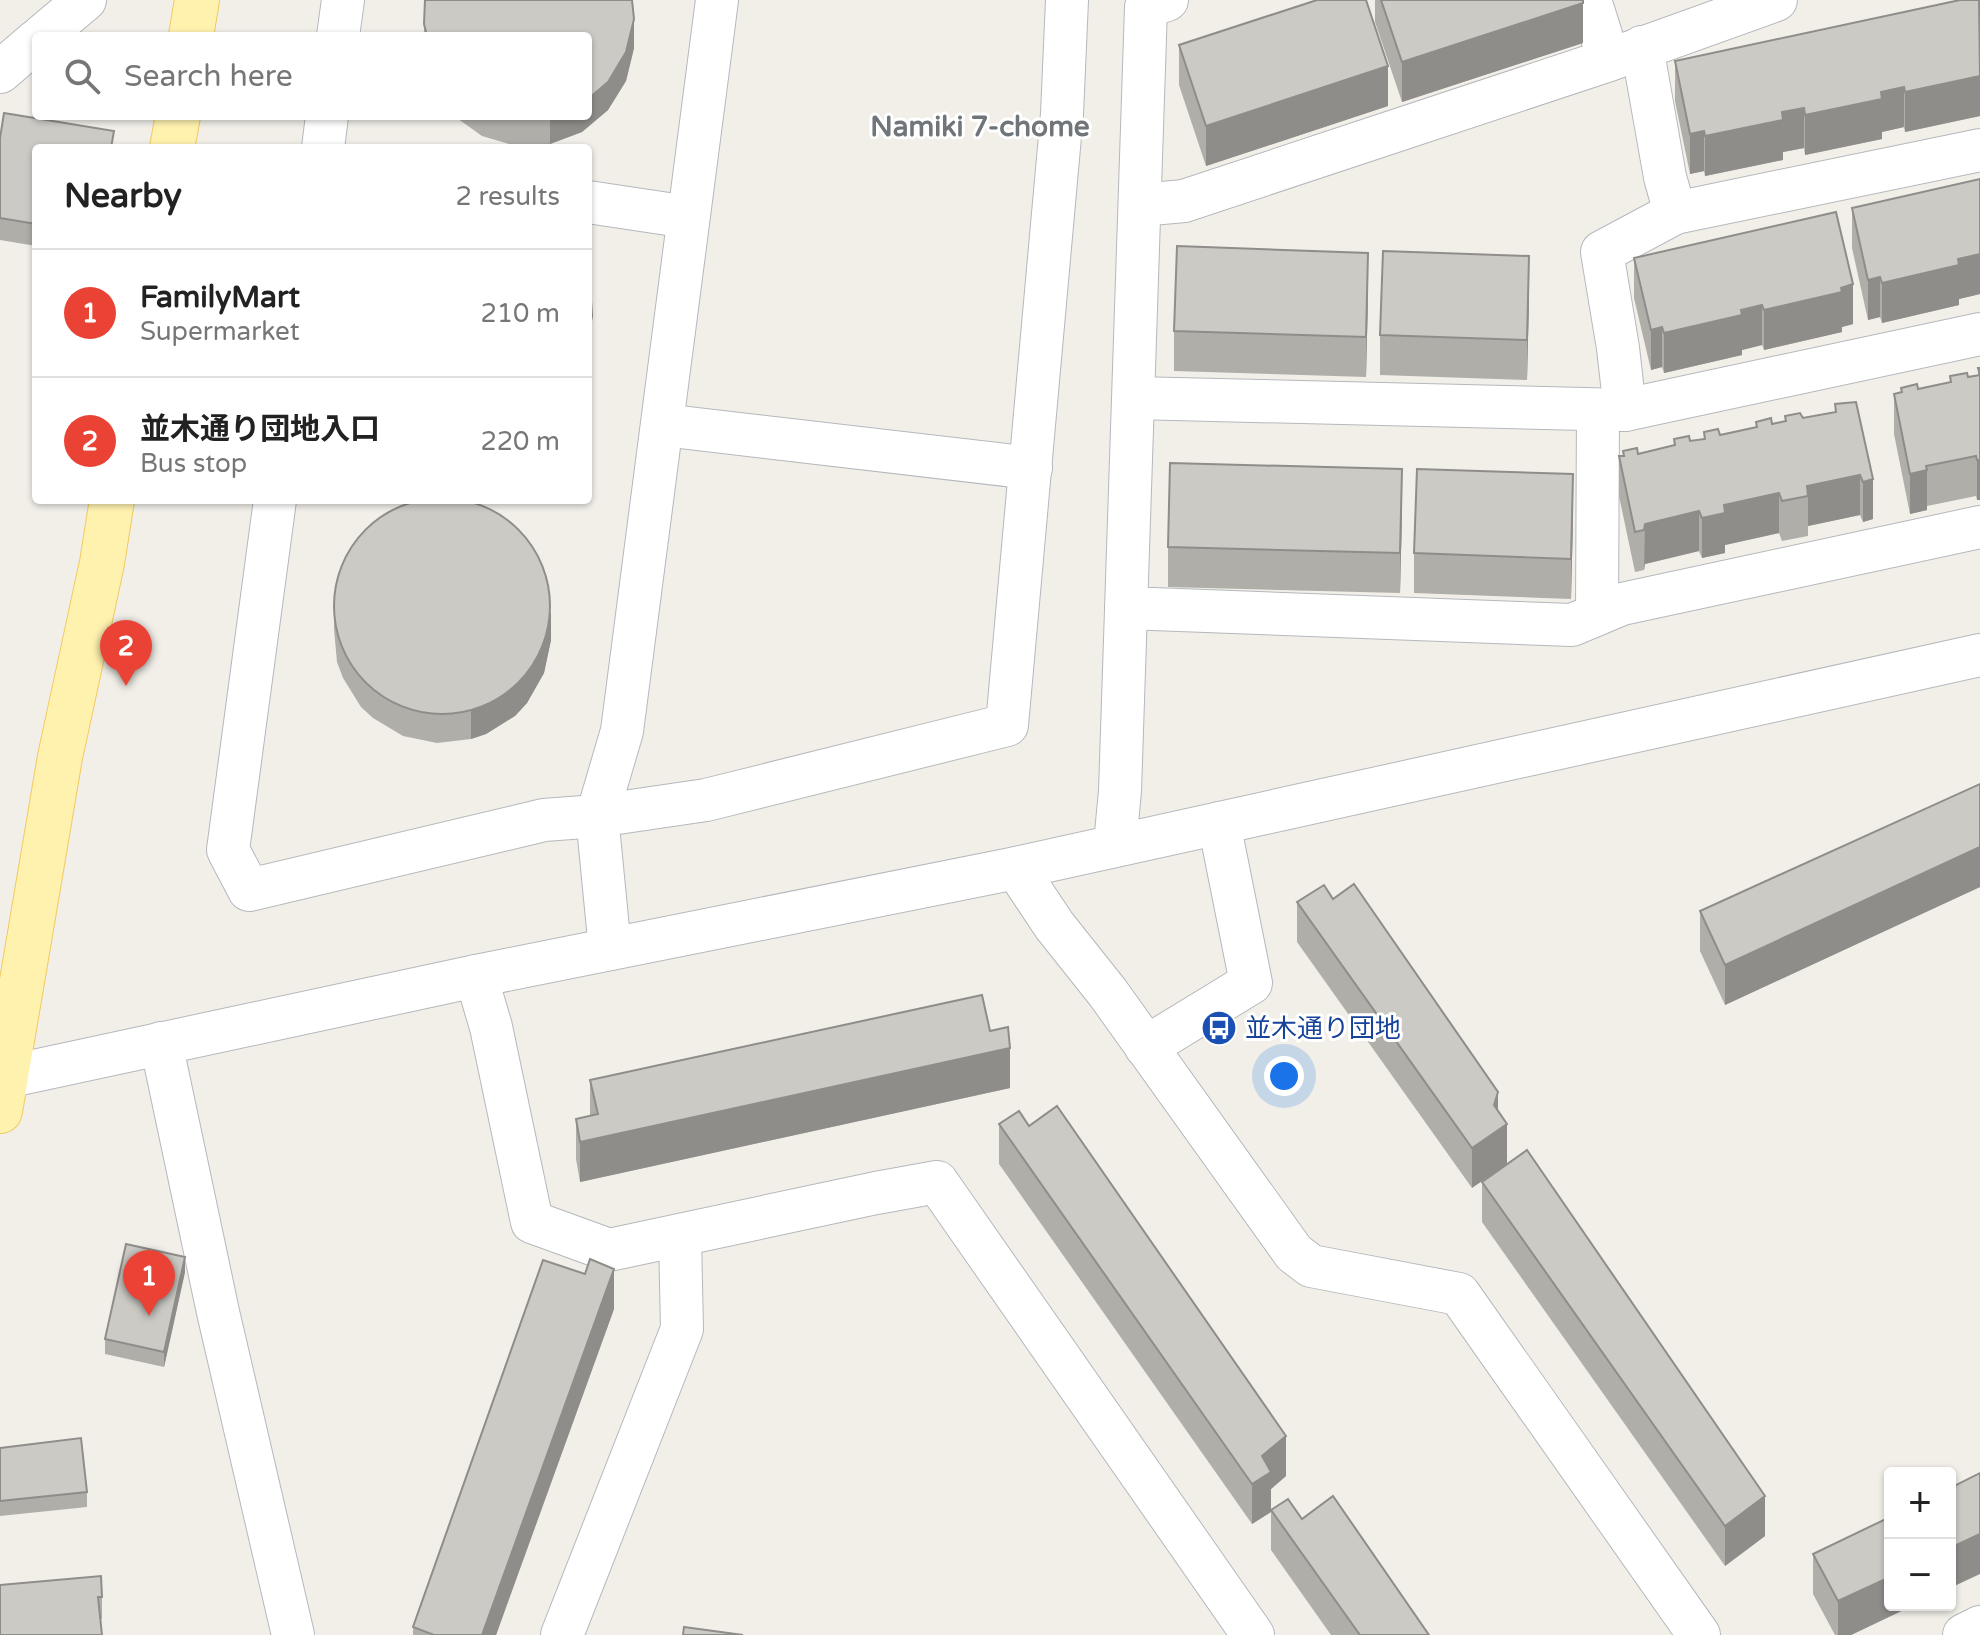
<!DOCTYPE html>
<html lang="en">
<head>
<meta charset="utf-8">
<style>
  body { margin:0; font-family:"Varela Round","Noto Sans JP",sans-serif; background:#f6f6f6; color:#222 }
  .controls { position:absolute; right:24px; bottom:24px; display:grid; overflow:hidden; border-radius:8px; box-shadow:0 2px 6px #0004 }
  .controls button { width:72px; height:72px; display:grid; place-items:center; padding:0; border:0; border-bottom:2px solid #e0e0e0; background:#fff; color:#222; font:40px sans-serif }
  .you { position:absolute; left:1284px; top:1076px; width:28px; height:28px; margin:-20px; border:6px solid #fff; border-radius:50%; background:#1a73e8; box-shadow:0 0 0 12px #1a73e833 }
  .badge { display:grid; place-items:center; width:52px; height:52px; border-radius:50%; background:#ea4335; color:#fff; font-size:26px; font-weight:700 }
  .pin { position:absolute; translate:-50% -66px; filter:drop-shadow(0 2px 4px #0008) }
  .pin::after { content:''; position:absolute; top:42px; width:28px; height:24px; background:inherit; clip-path:polygon(0 0,100% 0,50% 100%) }
  .list { margin:0; padding:0; list-style:none }
  h2 { display:flex; justify-content:space-between; align-items:center; height:104px; margin:0; padding:0 32px; font-size:34px }
  h2 small { font-size:26px; font-weight:400; color:#767676 }
  .list li { display:grid; grid-template-columns:52px 1fr auto; gap:24px; align-items:center; box-sizing:border-box; height:128px; padding:0 32px; border-top:2px solid #e0e0e0 }
  .list b { display:block; font-size:30px; white-space:nowrap }
  .list p { margin:0; font-size:26px; white-space:nowrap; color:#767676 }
  .list em { font-size:26px; font-style:normal; color:#767676 }
  .icon { flex:none; width:44px; height:44px; fill:none; stroke:currentColor; stroke-width:2; stroke-linecap:round; stroke-linejoin:round }
  .map { position:relative; flex:none; width:1980px; height:1635px; overflow:hidden }
  .search { position:absolute; background:#fff; box-shadow:0 2px 6px #0004; left:32px; top:32px; width:560px; height:88px; display:flex; align-items:center; gap:20px; box-sizing:border-box; padding:0 28px; border-radius:8px; color:#767676; font-size:30px }
  .panel { position:absolute; background:#fff; box-shadow:0 2px 6px #0004; left:32px; top:144px; width:560px; height:360px; border-radius:8px }
  .map>svg:first-child { display:block }
  .lines { fill:none; stroke-linecap:round; stroke-linejoin:round }
  .minor-casing { stroke:#b5b8bc; stroke-width:44 }
  .major-casing { stroke:#f2c960; stroke-width:46 }
  .minor { stroke:#fff; stroke-width:42 }
  .major { stroke:#fff2af; stroke-width:44 }
  .wall { fill:#afaea9 }
  .shaded-wall { fill:#8f8d8a }
  .building { fill:#cccac5; stroke:#8f8d8a; stroke-width:2 }
  .labels { text-anchor:middle; dominant-baseline:central; stroke-width:6; stroke-linejoin:round; paint-order:stroke }
  .transit-label { font-size:26px; fill:#164399; stroke:#fff; text-anchor:start }
  .neighbourhood-label { font-size:28px; font-weight:bold; fill:#70757a; stroke:#fff }
</style>
</head>
<body>
<div class="map">
<svg width="1980" height="1635" viewBox="0 0 1980 1635">
  <rect width="100%" height="100%" fill="#f1efe8"/>
  <g class="lines">
    <defs>
      <g id="minor">
        <path d="M1590,0l19,60"/>
        <path d="M42,36l43,-36"/>
        <path d="M338,36l5,-36"/>
        <path d="M1642,47l23,130 10,36"/>
        <path d="M0,72l36,-31"/>
        <path d="M323,148l4,-32"/>
        <path d="M588,202l100,15"/>
        <path d="M1140,205l44,-4 425,-141 167,-60"/>
        <path d="M1134,398l491,12 355,-76"/>
        <path d="M1625,410l-7,-62 -16,-96 73,-39 305,-63"/>
        <path d="M663,425l368,43"/>
        <path d="M275,500l-47,350 21,40 295,-70 53,-4 109,-16 301,-75 55,-611 5,-114"/>
        <path d="M1126,608l446,17 50,-21 358,-77"/>
        <path d="M1597,614l1,-204"/>
        <path d="M1115,844l5,-53 26,-784 21,-7"/>
        <path d="M1016,868l38,57 54,68 186,260 17,13 148,28 240,341"/>
        <path d="M610,949l-13,-133 25,-85 95,-731"/>
        <path d="M476,976l15,51 41,195 77,28 267,-57 61,-11 316,453"/>
        <path d="M161,1043l57,269 75,323"/>
        <path d="M1146,1047l105,-64 -32,-160"/>
        <path d="M6,1077l470,-101 540,-108 964,-213"/>
        <path d="M562,1635l120,-306 -2,-92"/>
        <path d="M1964,1635l16,-8"/>
      </g>
      <g id="major">
        <path d="M191,36l6,-36"/>
        <path d="M172,148l6,-32"/>
        <path d="M0,1111l60,-354 42,-194 10,-63"/>
      </g>
    </defs>
    <!-- minor casing -->
    <use href="#minor" class="minor-casing"/>
    <!-- major casing -->
    <use href="#major" class="major-casing"/>
    <!-- minor -->
    <use href="#minor" class="minor"/>
    <!-- major -->
    <use href="#major" class="major"/>
  </g>
  <!-- wall -->
  <g class="wall">
    <path d="M425,0h207l2,19v29l-8,33 -18,29 -26,22 -32,12 -34,2 -34,-10 -28,-20h134v-80h-164z"/>
    <path d="M1375,0h208v43l-181,59 -27,-80z"/>
    <path d="M1980,4v112l-75,16 -1,-5 -22,5v7l-77,16 -1,-7 -21,4v8l-78,16 -1,-5 -14,3 -15,-73v-40z"/>
    <path d="M1179,45l209,61 -182,60 -27,-81z"/>
    <path d="M0,138l114,10h-78v98l-36,-6z"/>
    <path d="M1980,179v115l-21,5v6l-77,18 -2,-6 -12,3 -16,-72v-40z"/>
    <path d="M1634,258l219,66 -11,3v5l-78,18 -2,-5 -20,5v5l-78,18 -2,-6 -11,3 -17,-72z"/>
    <path d="M1368,293l-2,84 -192,-6v-40z"/>
    <path d="M1529,296l-2,84 -147,-5v-40z"/>
    <path d="M1978,368h2v132h-3l-1,-4 -49,10v4l-17,4 -16,-80v-40l7,-2v-4l17,1 32,-7v-6l18,1 10,-2z"/>
    <path d="M1856,402l17,117 -10,3 -3,-7 -52,11v10l-26,5 -3,-8 -54,12v8l-23,5 -3,-7 -54,13 -1,6 -9,2 -16,-76v-40h4v-5l15,3 36,-8v-7l16,2 66,-13v-6l16,2 13,-3v-5l18,2 32,-6v-8z"/>
    <path d="M1402,509l-2,84 -232,-6v-40z"/>
    <path d="M1573,514l-2,85 -157,-6v-40z"/>
    <path d="M334,600l217,40 -7,33 -17,30 -12,13 -29,18 -15,5 -34,4 -34,-7 -30,-18 -12,-11 -18,-29 -6,-16 -3,-33z"/>
    <path d="M1980,784v103l-255,118 -25,-54v-40z"/>
    <path d="M1333,899l165,211 -26,78 -175,-246v-40z"/>
    <path d="M590,1080l420,8 -430,94 -4,-23v-40l14,-3z"/>
    <path d="M999,1124l287,352 -15,13v21l31,9 127,116h-98l-60,-85v-38l-19,12 -253,-360z"/>
    <path d="M1482,1182l283,354 -40,30 -243,-344z"/>
    <path d="M185,1272l-21,95 -59,-13v-15z"/>
    <path d="M614,1309l-118,326h-83v-8z"/>
    <path d="M0,1448l87,44v15l-87,9z"/>
    <path d="M1813,1554l101,51 -63,30h-16l-22,-41z"/>
    <path d="M0,1585l102,12v22h-2z"/>
  </g>
  <!-- shaded-wall -->
  <g class="shaded-wall">
    <path d="M1583,3v40l-181,59v-40z"/>
    <path d="M634,19v29l-8,33 -18,29 -26,22 -32,12v-28h38v-17z"/>
    <path d="M1388,66v40l-182,60v-40z"/>
    <path d="M1980,76v40l-75,16v-40z"/>
    <path d="M1904,87v40l-22,5v7l-77,16v-40l76,-23z"/>
    <path d="M1804,108v40l-21,4v8l-78,16v-40l77,-24z"/>
    <path d="M1704,131v40l-14,3v-40z"/>
    <path d="M1368,253v40l-2,84v-40z"/>
    <path d="M1980,254v40l-21,5v6l-77,18v-40l76,-24z"/>
    <path d="M1529,256v40l-2,84v-40z"/>
    <path d="M1880,277v40l-12,3v-40z"/>
    <path d="M1853,284v40l-11,3v5l-78,18v-40z"/>
    <path d="M1762,305v40l-20,5v5l-78,18v-40z"/>
    <path d="M592,316v28l-4,21v-28z"/>
    <path d="M1662,327v40l-11,3v-40z"/>
    <rect x="1977" y="460" width="3" height="40"/>
    <path d="M1402,469v40l-2,84v-40z"/>
    <path d="M1927,470v40l-17,4v-40z"/>
    <path d="M1573,474v40l-2,85v-40z"/>
    <path d="M1860,475v40l-52,11v-30l-1,-10z"/>
    <path d="M1873,479v40l-10,3v-40z"/>
    <path d="M1779,493v40l-54,12v8l-23,5v-40l22,-13z"/>
    <path d="M1699,511v40l-54,13 -1,6 1,-46z"/>
    <path d="M551,612v28l-7,33 -17,30 -12,13 -29,18 -15,5v-28z"/>
    <path d="M1980,847v40l-255,118v-40z"/>
    <path d="M1010,1048v40l-430,94v-40z"/>
    <path d="M1498,1092v39l9,-7v40l-35,24v-40l22,-43z"/>
    <path d="M185,1257v15l-21,95v-15z"/>
    <path d="M614,1269v40l-118,326h-14z"/>
    <path d="M1286,1436v40l-15,13v23l-19,12v-40l10,-28z"/>
    <path d="M1765,1496v40l-40,30v-40z"/>
    <path d="M1980,1534v40l-30,14v-40z"/>
    <path d="M1890,1577v28h24l-63,30h-13v-34z"/>
  </g>
  <!-- building -->
  <g class="building">
    <path d="M425,0h207l2,19 -8,33 -18,30 -20,17v-63h-161l-3,-12z"/>
    <path d="M1317,0h49l22,66 -182,60 -27,-81z"/>
    <path d="M1381,0h202v3l-181,59z"/>
    <path d="M1960,0h19l1,76 -75,16 -1,-5 -23,5 1,7 -77,16 -1,-7 -22,4 1,8 -78,16 -1,-5 -14,3 -15,-73z"/>
    <path d="M4,113l110,18 -3,17h-75v76l-36,-6v-80z"/>
    <path d="M1980,179v75l-22,5 1,6 -77,18 -2,-6 -12,3 -16,-72z"/>
    <path d="M1836,212l17,72 -12,4 1,4 -78,18 -2,-5 -21,5 1,5 -78,18 -2,-6 -11,3 -17,-72z"/>
    <path d="M1177,246l191,7 -2,84 -192,-6z"/>
    <path d="M1383,251l146,5 -2,84 -147,-5z"/>
    <path d="M588,281l2,5 2,30 -4,21z"/>
    <path d="M1978,368h2v92h-3l-1,-4 -50,10 1,4 -17,4 -16,-80 8,-2 -1,-4 16,-4 1,5 33,-7 -1,-6 17,-3 1,4 12,-2z"/>
    <path d="M1856,402l17,77 -10,3 -3,-7 -53,11 1,10 -26,5 -3,-8 -55,12 1,8 -23,5 -3,-7 -54,13 -1,6 -9,2 -16,-76h5l-1,-5 14,-3 1,6 37,-9 -1,-6 15,-3 1,5 15,-2 -1,-7 14,-3 2,6 37,-8 -1,-5 15,-4 1,6 14,-3 -1,-5 15,-3 3,5 33,-6 -1,-8z"/>
    <path d="M1170,463l232,6 -2,84 -232,-6z"/>
    <path d="M1417,469l156,5 -2,85 -157,-6z"/>
    <circle cx="442" cy="606" r="108"/>
    <path d="M1980,784v63l-255,118 -25,-54z"/>
    <path d="M1354,884l144,208 -4,13 13,19 -35,24 -175,-246 27,-17 9,14z"/>
    <path d="M982,995l8,36 18,-4 2,21 -430,94 -4,-23 22,-5 -8,-34z"/>
    <path d="M1057,1106l229,330 -24,20 9,16 -19,12 -253,-360 20,-13 10,15z"/>
    <path d="M1527,1150l238,346 -40,30 -243,-344z"/>
    <path d="M126,1244l59,13 -21,95 -59,-13z"/>
    <path d="M590,1259l24,10 -132,366h-48l-21,-8 130,-367 42,14z"/>
    <path d="M81,1438l6,54 -87,9v-53z"/>
    <path d="M1980,1473v61l-30,14v-60z"/>
    <path d="M1333,1496l96,139h-69l-89,-125 17,-11 14,20z"/>
    <path d="M1890,1517v60l-52,24 -25,-47z"/>
    <path d="M101,1576l1,21h-4l4,38h-102v-50z"/>
    <path d="M684,1627l59,8h-60z"/>
  </g>
  <!-- icons -->
  <defs>
    <symbol id="bus-disc" viewBox="-11 -11 22 22"><circle r="9.5" fill="#1a4fb4" stroke="#fff"/><path d="M-5-6H5V4H4V6H2V4H-2V6H-4V4H-5ZM-3.5-4V0h7V-4ZM-3.5 1.2v1.5H-2V1.2ZM2 1.2v1.5H3.5V1.2Z" fill="#fff"/></symbol>
  </defs>
  <g fill-rule="evenodd">
    <use href="#bus-disc" x="1199" y="1008" width="40" height="40"/>
  </g>
  <g class="labels">
    <!-- transit labels -->
    <g class="transit-label">
      <text x="1245" y="1028">並木通り団地</text>
    </g>
    <!-- neighbourhood labels -->
    <g class="neighbourhood-label">
      <text x="980" y="127">Namiki 7-chome</text>
    </g>
  </g>
</svg>
<div class="controls">
<button>+</button>
<button>−</button>
</div>
<div class="you"></div>
<div class="pin badge" style="left:149px;top:1316px">1</div>
<div class="pin badge" style="left:126px;top:686px">2</div>
<div class="search"><svg class="icon" aria-label="search" viewBox="0 0 24 24"><circle cx="10" cy="10" r="6"/><path d="M15 15l6 6"/></svg>Search here</div>
<section class="panel">
<h2>Nearby<small>2 results</small></h2>
<ul class="list">
<li><span class="badge">1</span><div><b>FamilyMart</b><p>Supermarket</p></div><em>210 m</em></li>
<li><span class="badge">2</span><div><b>並木通り団地入口</b><p>Bus stop</p></div><em>220 m</em></li>
</ul>
</section>
</div>
</body>
</html>
